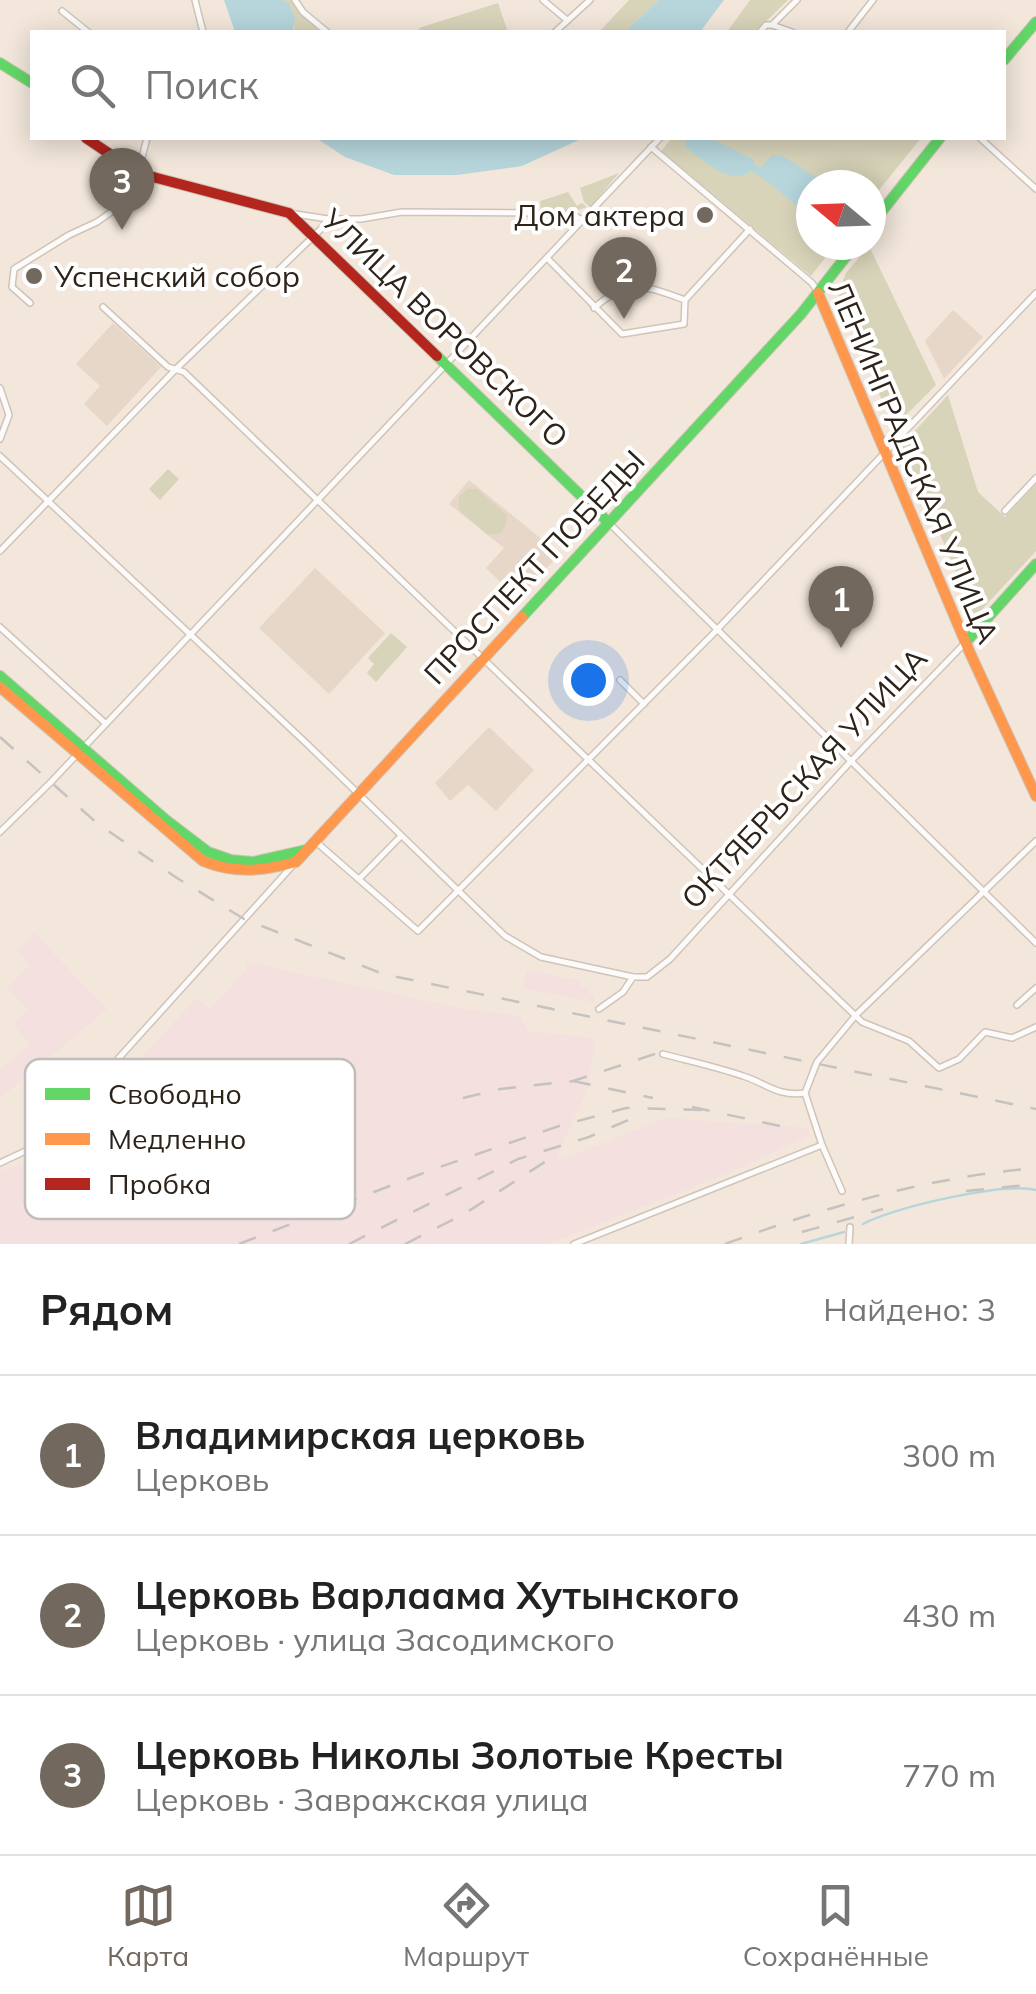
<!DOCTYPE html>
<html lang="ru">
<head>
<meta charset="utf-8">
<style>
  body { margin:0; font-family:Mulish,sans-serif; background:#f2f2f2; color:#222 }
  .compass { position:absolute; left:796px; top:170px; width:90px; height:90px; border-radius:50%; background:#fff; box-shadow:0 5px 25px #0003; rotate:289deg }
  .you { position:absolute; left:588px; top:680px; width:35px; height:35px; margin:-25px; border:8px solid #fff; border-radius:50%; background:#1a73e8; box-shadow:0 0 0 15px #1a73e833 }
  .badge { display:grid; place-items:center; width:65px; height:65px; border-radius:50%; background:#72685d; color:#fff; font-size:32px; font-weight:700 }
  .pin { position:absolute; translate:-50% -82px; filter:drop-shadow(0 2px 5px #0008) }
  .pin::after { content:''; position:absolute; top:52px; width:35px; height:30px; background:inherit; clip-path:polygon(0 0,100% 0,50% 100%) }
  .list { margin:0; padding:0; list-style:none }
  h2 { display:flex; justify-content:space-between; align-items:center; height:130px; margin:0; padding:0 40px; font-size:42px }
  h2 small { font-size:32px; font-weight:400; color:#767676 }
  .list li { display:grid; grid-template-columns:65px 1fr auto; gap:30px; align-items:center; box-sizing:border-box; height:160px; padding:0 40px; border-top:2px solid #e0e0e0 }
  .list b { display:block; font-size:38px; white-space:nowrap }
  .list p { margin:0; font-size:32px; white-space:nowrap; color:#767676 }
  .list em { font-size:32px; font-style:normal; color:#767676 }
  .icon { flex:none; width:55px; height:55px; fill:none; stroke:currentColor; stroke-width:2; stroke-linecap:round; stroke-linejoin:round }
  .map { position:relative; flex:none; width:1036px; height:1244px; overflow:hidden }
  .search { position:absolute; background:#fff; box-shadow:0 5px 25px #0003; left:30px; right:30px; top:30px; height:110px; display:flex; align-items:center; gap:25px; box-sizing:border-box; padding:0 35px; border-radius:0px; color:#767676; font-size:38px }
  .sheet { height:610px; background:#fff }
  nav { display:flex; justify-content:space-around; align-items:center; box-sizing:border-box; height:140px; border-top:2px solid #e0e0e0; background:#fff; font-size:28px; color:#767676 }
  nav a { display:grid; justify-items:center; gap:5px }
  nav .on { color:#72685d }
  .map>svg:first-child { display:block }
  .industrial { fill:#f3e0df }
  .education { fill:#e6d7c9 }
  .green { fill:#d8d4ba }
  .water { fill:#b6d6dc }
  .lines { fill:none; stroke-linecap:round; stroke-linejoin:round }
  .stream { stroke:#b6d6dc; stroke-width:2.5 }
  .street-casing { stroke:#cec4b9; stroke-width:8 }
  .fast-casing { stroke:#cec4b9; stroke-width:12 }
  .slow-casing { stroke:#cec4b9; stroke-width:12 }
  .jam-casing { stroke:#cec4b9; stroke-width:12 }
  .street { stroke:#fdfbfa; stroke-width:5 }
  .fast { stroke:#63d668; stroke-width:10 }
  .slow { stroke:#ff974d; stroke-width:10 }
  .jam { stroke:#b3261e; stroke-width:10 }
  .rail { stroke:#c5c2bf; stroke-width:2.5; stroke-dasharray:18 18; stroke-linecap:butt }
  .poi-dot { fill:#72685d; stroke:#fff; stroke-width:4 }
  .labels { text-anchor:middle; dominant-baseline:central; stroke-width:8; stroke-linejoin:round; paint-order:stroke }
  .poi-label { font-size:30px; fill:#2d2319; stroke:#fff; text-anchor:end }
  .street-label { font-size:30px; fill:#2d2319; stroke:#fff }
  .key { fill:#fff; stroke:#c0bdba; stroke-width:2.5 }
  .key-label { font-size:28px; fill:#2d2319 }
</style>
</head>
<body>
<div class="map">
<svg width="1036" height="1244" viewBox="0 0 1036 1244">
  <rect width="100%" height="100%" fill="#f3e7db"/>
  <!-- industrial -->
  <g class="industrial">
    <path d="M34,933l73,76 -107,89v-28l30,-26 -17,-20 15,-15 -21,-22 23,-21 -12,-15z"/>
    <path d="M247,962l218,47 55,7 8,15 67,7 -6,47 -34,77 111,-44 142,10 3,7 -83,38 -179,71h-549v-72l54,-23 143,-151 13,11 36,-38z"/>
    <path d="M526,970l53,10v6l11,2 -1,6 6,2 -2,6 -70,-14z"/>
  </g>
  <!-- education -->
  <g class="education">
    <path d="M953,310l30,27 -39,42 -19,-38z"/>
    <path d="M113,323l48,44 -54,59 -23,-22 16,-18 -24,-22z"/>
    <path d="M469,480l91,74 -42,45 -32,-31 18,-20 -55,-44z"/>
    <path d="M315,568l70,65 -56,61 -70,-66z"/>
    <path d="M489,727l45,43 -38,41 -28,-26 -18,16 -15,-18z"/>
  </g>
  <!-- green -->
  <g class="green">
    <path d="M282,0h11l9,14 21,18h-27z"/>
    <path d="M629,0h30l-34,32h-26z"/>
    <path d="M750,0h38l-33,32h-28z"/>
    <path d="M498,3l10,29h-88l-1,-4z"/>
    <path d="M672,138h249l-50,62v-15h-60v60h24l-24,31 -150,-125z"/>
    <path d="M619,173l-29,34 -6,-5 -4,-14z"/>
    <path d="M568,192l9,14 5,-3 5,4 -12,4 -34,-1 -1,-9z"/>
    <path d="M869,246l67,139 -39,39 -5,1 -54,-131 8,-21z"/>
    <path d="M948,395l30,97 27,25 31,-33v67l-61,66 -73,-172z"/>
    <path d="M168,469l11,10 -19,21 -11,-11z"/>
    <path d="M468,489h9l30,26 -1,9 -5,9 -13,2 -29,-25v-13z"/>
    <path d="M391,633l16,14 -31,35 -9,-9 7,-9 -6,-6z"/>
  </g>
  <!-- water -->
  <g class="water">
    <path d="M224,0h58l6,2 7,15 -2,11 3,4h-61z"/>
    <path d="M659,0h65l-24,32h-75z"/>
    <path d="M316,138h267l-61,28 -65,9h-63l-49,-18z"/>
    <path d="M687,138h24l41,21 3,6 5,3 12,-13h9l47,30h-17v30c-21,-12 -40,-34 -60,-44 -20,17 -48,-12 -66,-24z"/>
  </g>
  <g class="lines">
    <!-- stream -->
    <g class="stream">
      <path d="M863,1224c31,-17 141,-42 173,-34"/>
      <path d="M801,1244l43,-12"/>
    </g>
    <defs>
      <g id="street">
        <path d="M195,0l8,32"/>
        <path d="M295,0l8,12 24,20"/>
        <path d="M543,0l24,20"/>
        <path d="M62,11l26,21"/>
        <path d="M772,25l20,7"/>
        <path d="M555,32l35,-32"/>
        <path d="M760,32l6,-7h6l25,-25"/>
        <path d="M848,32l25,-32"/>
        <path d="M980,138l56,51"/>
        <path d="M651,147l161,136 6,9"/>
        <path d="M289,213l39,6h33l41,-7 146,1 24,2 11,5"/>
        <path d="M547,258l75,76 62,-10 1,-24 65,-71"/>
        <path d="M30,303l-18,-16 2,-18 55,-34 28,-13 20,-14 21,-35 9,-35"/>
        <path d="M103,307l65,60 16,5 678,650 47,19 30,27 20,-9 26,-27 27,6 24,-11"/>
        <path d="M594,308c34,-31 52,-22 91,-8"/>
        <path d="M0,388l9,27 -9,24"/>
        <path d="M0,456l305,286 200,194 36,21 92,20"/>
        <path d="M1005,511l31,-33"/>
        <path d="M609,523l427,420"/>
        <path d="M0,551l176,-182 145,-140 7,-10"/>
        <path d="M0,627l105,96"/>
        <path d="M620,680l24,24"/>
        <path d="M0,832l51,-50 609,-644"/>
        <path d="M315,841l103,90 293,-295 325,-343"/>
        <path d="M359,879l42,-43"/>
        <path d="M1017,1005l19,-17"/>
        <path d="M599,1009l24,-17 10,-15h14l23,-18 181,-198 115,-119"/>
        <path d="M663,1054c26,7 54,13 80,22 23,7 34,21 62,17"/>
        <path d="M0,1163l34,-16 18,-15 242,-268"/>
        <path d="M842,1191l-20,-46 -17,-52 12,-31 39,-47 180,-174"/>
        <path d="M574,1244l248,-99"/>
        <path d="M849,1244l1,-17"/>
      </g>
      <g id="fast">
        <path d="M1004,60l32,-38"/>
        <path d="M0,63l32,20"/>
        <path d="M871,225l69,-87"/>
        <path d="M437,356l172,167"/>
        <path d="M522,617l279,-303 54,-69"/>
        <path d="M966,642l70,-78"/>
        <path d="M0,676l166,144 42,32 23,8 22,2 53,-12"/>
      </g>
      <g id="slow">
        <path d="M818,293l152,360 66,143"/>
        <path d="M0,687l203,174c32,13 60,10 93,1l226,-245"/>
      </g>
      <path id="jam" d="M86,138l52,35 151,40 148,143"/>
    </defs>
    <!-- street casing -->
    <use href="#street" class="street-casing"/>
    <!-- fast casing -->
    <use href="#fast" class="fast-casing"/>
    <!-- slow casing -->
    <use href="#slow" class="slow-casing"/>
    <!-- jam casing -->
    <use href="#jam" class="jam-casing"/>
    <!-- street -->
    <use href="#street" class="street"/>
    <!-- fast -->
    <use href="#fast" class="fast"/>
    <!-- slow -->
    <use href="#slow" class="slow"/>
    <!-- jam -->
    <use href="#jam" class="jam"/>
    <!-- rail -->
    <g class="rail">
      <path d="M0,737l98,87 79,54 67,41 139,55 653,135"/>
      <path d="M573,1081l80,17"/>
      <path d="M463,1098l37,-9 73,-8 91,-30"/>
      <path d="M692,1107l88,19"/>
      <path d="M966,1191l70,-7"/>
      <path d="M802,1232l81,-23"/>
      <path d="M239,1244l192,-74 128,-44 67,-18 79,2"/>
      <path d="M349,1244l169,-85 71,-22 46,-20"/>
      <path d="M405,1244l59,-30 87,-56"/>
      <path d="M725,1244c100,-37 204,-67 311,-76"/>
    </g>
  </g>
  <!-- markers -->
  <g class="poi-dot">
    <circle cx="705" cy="215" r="10"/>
    <circle cx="34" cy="276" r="10"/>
  </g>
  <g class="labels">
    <!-- poi labels -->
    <g class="poi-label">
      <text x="685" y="215">Дом актера</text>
      <text x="54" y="276" text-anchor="start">Успенский собор</text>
    </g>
    <!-- street labels -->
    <g class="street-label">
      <text transform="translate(445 328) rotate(44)">УЛИЦА ВОРОВСКОГО</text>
      <text transform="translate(914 462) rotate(67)">ЛЕНИНГРАДСКАЯ УЛИЦА</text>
      <text transform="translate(534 567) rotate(-47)">ПРОСПЕКТ ПОБЕДЫ</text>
      <text transform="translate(804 778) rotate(-47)">ОКТЯБРЬСКАЯ УЛИЦА</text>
    </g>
  </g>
  <!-- legend -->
  <rect x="25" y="1059" width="330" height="160" rx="15" class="key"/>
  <rect x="45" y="1088" width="45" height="12" fill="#63d668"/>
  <rect x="45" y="1133" width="45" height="12" fill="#ff974d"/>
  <rect x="45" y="1178" width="45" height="12" fill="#b3261e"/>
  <g class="key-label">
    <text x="108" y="1104">Свободно</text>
    <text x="108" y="1149">Медленно</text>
    <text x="108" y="1194">Пробка</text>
  </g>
</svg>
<svg class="compass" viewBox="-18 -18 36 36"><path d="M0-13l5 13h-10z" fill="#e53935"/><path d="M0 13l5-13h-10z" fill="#767676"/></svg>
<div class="you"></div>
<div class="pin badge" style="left:841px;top:648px">1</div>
<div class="pin badge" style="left:624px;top:319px">2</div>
<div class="pin badge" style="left:122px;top:230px">3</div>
<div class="search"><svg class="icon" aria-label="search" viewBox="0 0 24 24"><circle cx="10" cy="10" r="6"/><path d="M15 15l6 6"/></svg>Поиск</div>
</div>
<section class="sheet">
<h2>Рядом<small>Найдено: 3</small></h2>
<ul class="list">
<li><span class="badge">1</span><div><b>Владимирская церковь</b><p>Церковь</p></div><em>300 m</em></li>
<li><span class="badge">2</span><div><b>Церковь Варлаама Хутынского</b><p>Церковь · улица Засодимского</p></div><em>430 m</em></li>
<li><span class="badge">3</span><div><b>Церковь Николы Золотые Кресты</b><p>Церковь · Завражская улица</p></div><em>770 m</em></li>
</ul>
</section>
<nav>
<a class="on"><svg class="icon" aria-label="map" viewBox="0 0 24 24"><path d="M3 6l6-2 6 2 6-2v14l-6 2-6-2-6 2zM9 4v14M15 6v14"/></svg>Карта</a>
<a><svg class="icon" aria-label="directions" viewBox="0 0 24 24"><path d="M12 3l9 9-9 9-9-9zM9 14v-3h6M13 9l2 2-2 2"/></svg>Маршрут</a>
<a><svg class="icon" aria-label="saved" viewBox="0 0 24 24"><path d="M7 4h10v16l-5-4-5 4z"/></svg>Сохранённые</a>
</nav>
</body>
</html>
